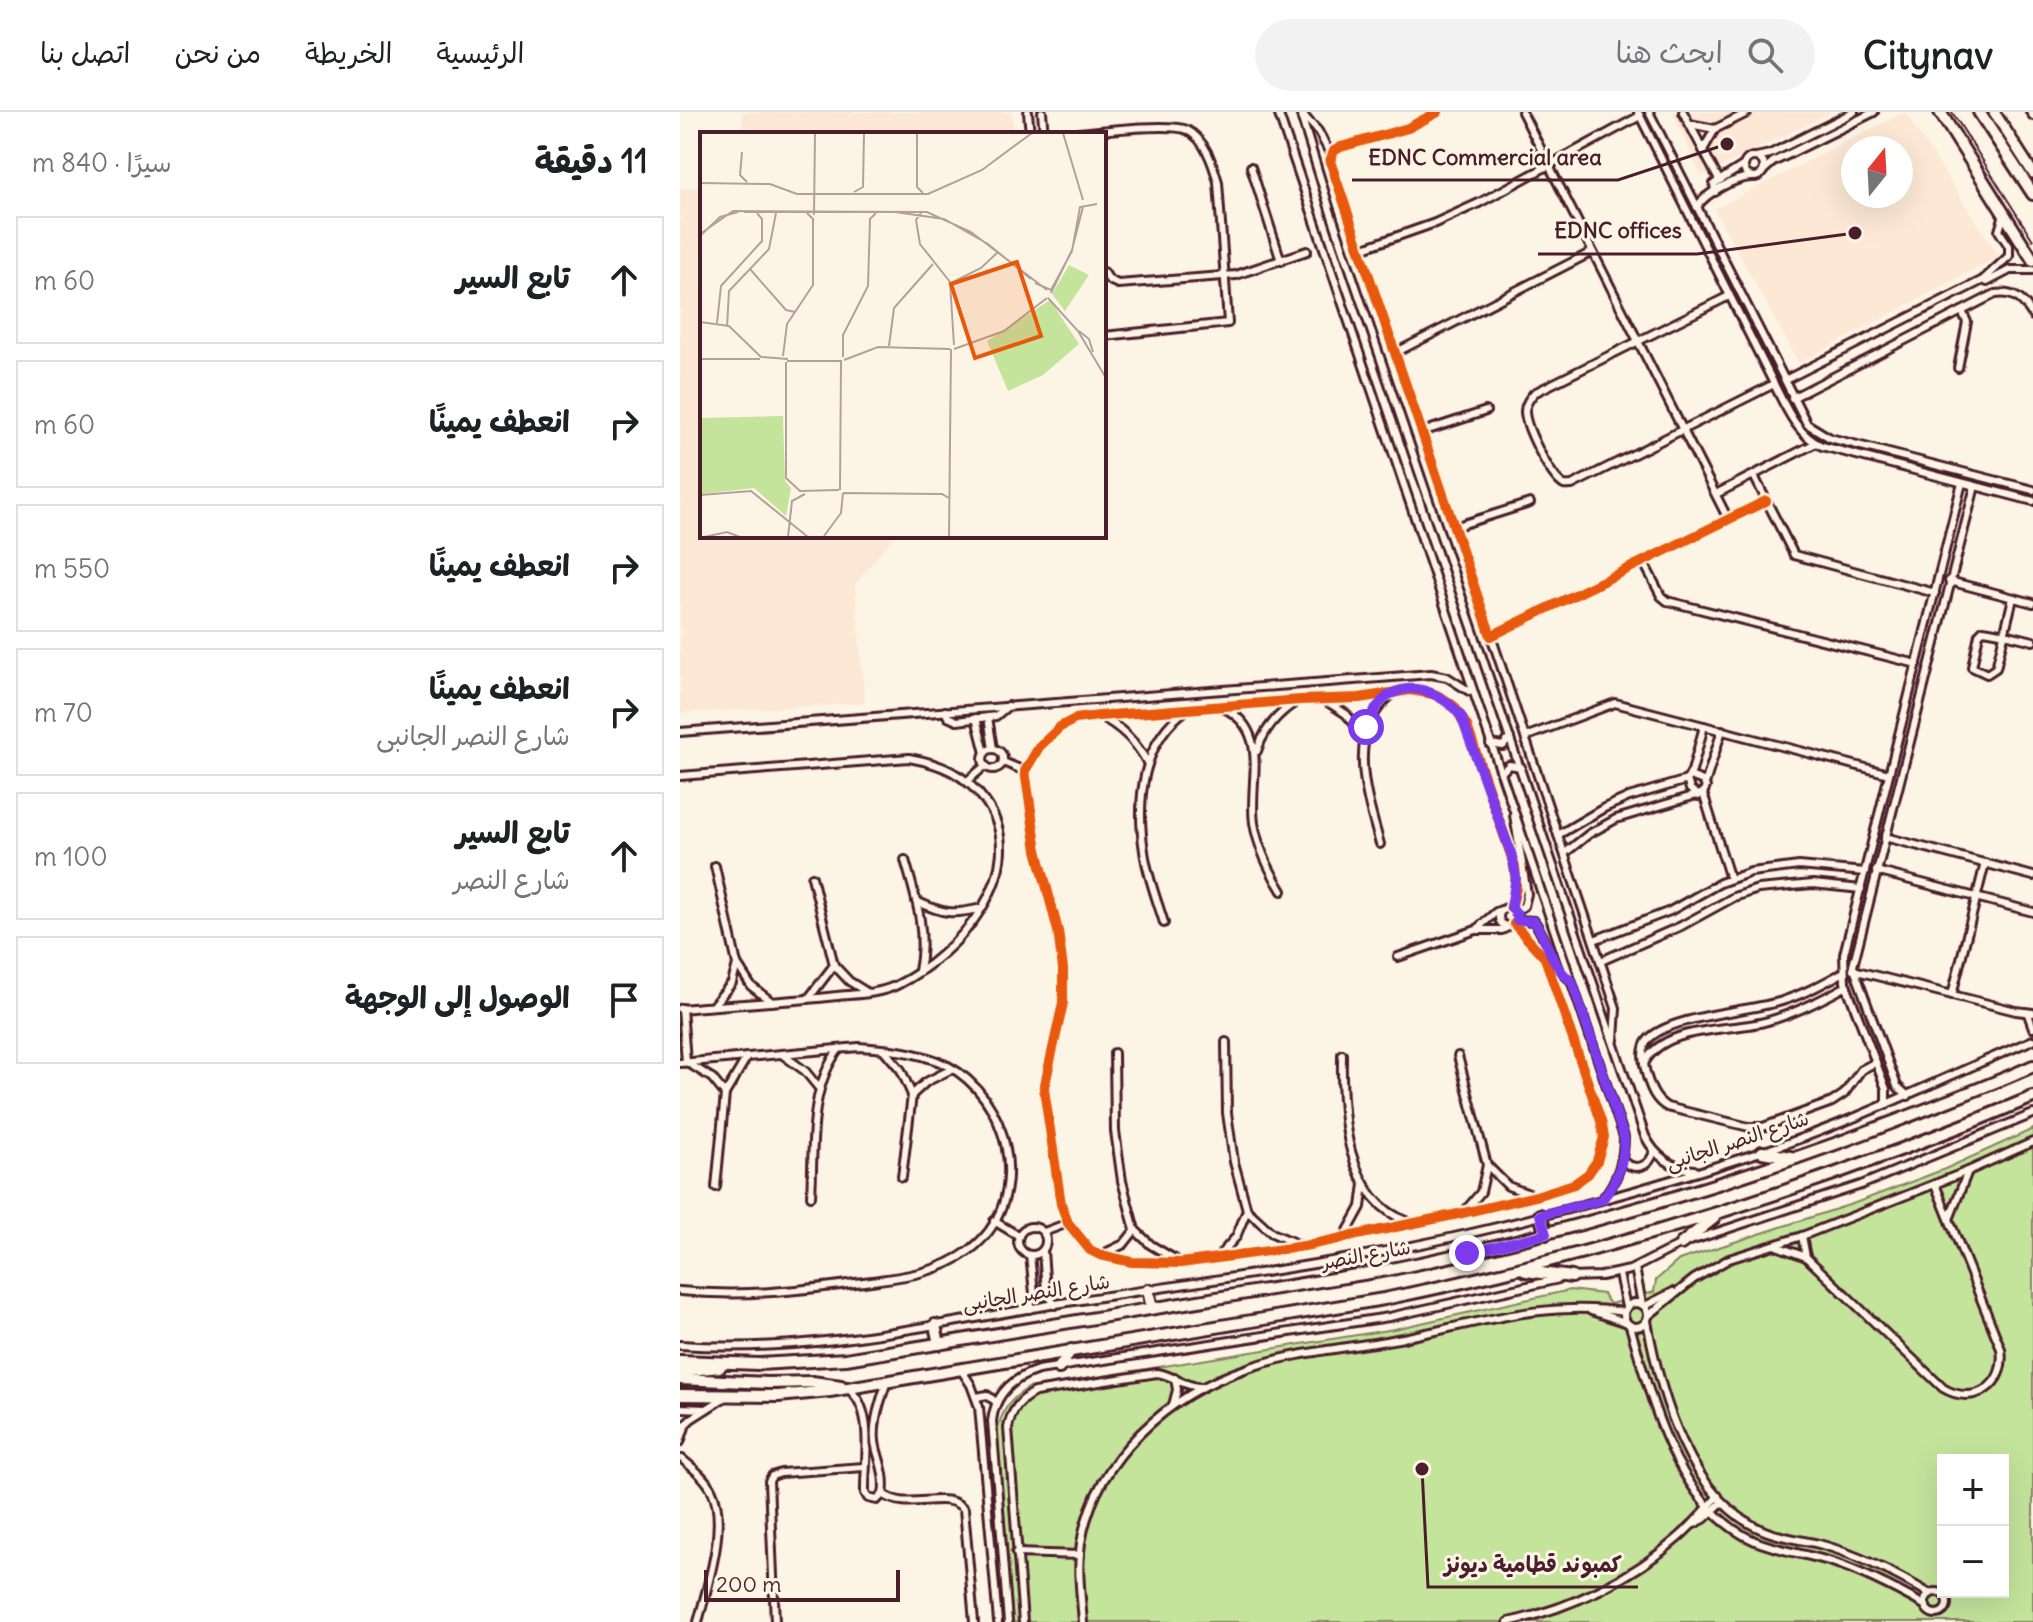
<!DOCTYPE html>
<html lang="ar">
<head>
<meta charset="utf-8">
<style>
  body { margin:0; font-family:Delius,"Playpen Sans Arabic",sans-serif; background:#f2f2f2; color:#202124; direction:rtl }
  .controls { position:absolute; right:24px; bottom:24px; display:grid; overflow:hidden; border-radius:0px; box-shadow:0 8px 32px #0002 }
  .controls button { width:72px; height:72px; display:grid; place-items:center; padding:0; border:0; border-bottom:2px solid #e0e0e0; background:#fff; color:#202124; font:40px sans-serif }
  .compass { position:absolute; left:1161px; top:24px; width:72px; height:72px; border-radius:50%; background:#fff; box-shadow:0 8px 32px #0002; rotate:18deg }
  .scale { position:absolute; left:24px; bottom:20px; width:196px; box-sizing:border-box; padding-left:8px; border:4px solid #4a1f2b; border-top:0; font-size:22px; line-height:28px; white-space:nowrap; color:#4a1f2b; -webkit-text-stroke:6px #fcf5e5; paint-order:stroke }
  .stop { position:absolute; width:24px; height:24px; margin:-18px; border:6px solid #7c3aed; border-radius:50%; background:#fff }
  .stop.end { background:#7c3aed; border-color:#fff; box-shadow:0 2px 8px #0008 }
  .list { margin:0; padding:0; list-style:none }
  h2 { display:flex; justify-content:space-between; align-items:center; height:104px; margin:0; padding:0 32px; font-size:34px }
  h2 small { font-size:26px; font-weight:400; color:#757577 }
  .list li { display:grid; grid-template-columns:52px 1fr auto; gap:24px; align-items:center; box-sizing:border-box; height:128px; margin:0 16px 16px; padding:0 16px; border:2px solid #e0e0e0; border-radius:0px }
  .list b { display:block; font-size:30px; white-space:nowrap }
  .list p { margin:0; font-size:26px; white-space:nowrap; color:#757577 }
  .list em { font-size:26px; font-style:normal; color:#757577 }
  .icon { flex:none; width:44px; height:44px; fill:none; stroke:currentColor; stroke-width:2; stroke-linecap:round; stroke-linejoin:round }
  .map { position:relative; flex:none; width:1353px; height:1510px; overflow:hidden; direction:ltr }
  header { display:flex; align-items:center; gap:48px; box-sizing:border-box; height:112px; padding:0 40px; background:#fff; border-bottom:2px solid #e0e0e0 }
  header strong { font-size:38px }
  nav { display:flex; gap:44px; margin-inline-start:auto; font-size:28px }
  .search { width:560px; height:72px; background:#f2f2f2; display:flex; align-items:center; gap:20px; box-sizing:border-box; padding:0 28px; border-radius:44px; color:#757577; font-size:30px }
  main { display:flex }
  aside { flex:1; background:#fff }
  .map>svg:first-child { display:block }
  .built { fill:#fce8d4; fill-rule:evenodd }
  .green { fill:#c4e49c; stroke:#878264; stroke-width:2; fill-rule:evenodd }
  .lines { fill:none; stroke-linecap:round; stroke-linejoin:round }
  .street-casing { stroke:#4a1f2b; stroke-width:12 }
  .secondary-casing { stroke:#4a1f2b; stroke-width:15 }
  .primary-casing { stroke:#4a1f2b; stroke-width:16 }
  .street { stroke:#fcf5e5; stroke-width:6 }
  .secondary { stroke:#fcf5e5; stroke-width:9 }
  .primary { stroke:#fcf5e5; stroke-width:10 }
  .rail { stroke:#4a1f2b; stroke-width:2 }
  .cycleway-casing { stroke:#fcf5e5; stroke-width:15 }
  .cycleway { stroke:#e8590c; stroke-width:10 }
  .route { stroke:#7c3aed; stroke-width:10 }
  .labels { text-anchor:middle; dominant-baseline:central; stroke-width:6; stroke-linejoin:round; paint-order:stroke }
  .street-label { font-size:20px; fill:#4a1f2b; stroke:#fcf5e5 }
  .inset-road { fill:none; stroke:#b59f9b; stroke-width:2 }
  .view { fill:#e8590c; fill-opacity:0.15; stroke:#e8590c; stroke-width:4 }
  .inset-edge { fill:none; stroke:#4a1f2b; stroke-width:4 }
  .leader { fill:none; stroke:#4a1f2b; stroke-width:3 }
  .callout-dot { fill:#4a1f2b; stroke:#fcf5e5; stroke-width:3 }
  .callout-label { font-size:22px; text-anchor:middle; font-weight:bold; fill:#4a1f2b; stroke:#fcf5e5; stroke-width:6; stroke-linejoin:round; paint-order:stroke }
</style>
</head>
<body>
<header>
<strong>Citynav</strong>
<div class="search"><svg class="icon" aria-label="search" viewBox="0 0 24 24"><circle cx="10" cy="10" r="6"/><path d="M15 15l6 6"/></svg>ابحث هنا</div>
<nav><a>الرئيسية</a><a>الخريطة</a><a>من نحن</a><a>اتصل بنا</a></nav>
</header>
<main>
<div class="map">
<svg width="1353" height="1510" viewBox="0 0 1353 1510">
  <rect width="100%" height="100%" fill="#fcf5e5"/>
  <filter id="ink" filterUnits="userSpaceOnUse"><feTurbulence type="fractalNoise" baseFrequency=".0125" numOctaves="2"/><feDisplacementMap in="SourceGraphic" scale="16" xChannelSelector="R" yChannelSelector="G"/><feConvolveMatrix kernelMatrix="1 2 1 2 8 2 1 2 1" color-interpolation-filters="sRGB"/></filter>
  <g filter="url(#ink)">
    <!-- built -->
    <g class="built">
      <path d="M62,0h270l2,22h-271z"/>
      <path d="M993,0h159l-131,65z"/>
      <path d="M1225,0l94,144 -200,107 -85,-154zM1221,36v48h-48v-48z"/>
      <path d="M22,75v349h192l-39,49 10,118 -185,10v-524z"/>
    </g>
    <!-- green -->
    <path class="green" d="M1353,1017v493h-1020l-16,-189c4,-21 12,-34 31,-45l366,-59 176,-39 33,4 7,10 44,-12 2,-12 23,-20 176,-57 90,-34zM1263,1348h60v132h-60z"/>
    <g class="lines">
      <defs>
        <g id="street">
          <path d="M348,0l2,22"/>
          <path d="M362,0l2,22"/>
          <path d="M598,0l346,1025c0,24 -6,43 -21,61"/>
          <path d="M620,0l30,98 315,926c10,20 26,32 49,34"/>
          <path d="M758,0l-30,16 -67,19 -7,4 -4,10 161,475 275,-135"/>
          <path d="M842,0l206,407"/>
          <path d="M958,0l136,272c12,24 23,51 48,62l211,55"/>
          <path d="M969,0l158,312 23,14 203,52"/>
          <path d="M1003,0l36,68"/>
          <path d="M1350,0l3,4"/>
          <path d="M622,2l16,17 13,24"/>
          <path d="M1009,12l26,5"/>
          <path d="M389,22c23,-2 100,-12 118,-4 18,9 26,34 31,52l10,141 -124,13"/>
          <path d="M1023,38l12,-21 32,-16"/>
          <circle cx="1074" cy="55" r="10"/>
          <path d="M1076,45l14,-3 84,-42"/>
          <path d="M571,55l30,94"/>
          <path d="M1084,58l9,-8 101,-50"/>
          <path d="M1035,80l-1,-8 30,-19"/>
          <path d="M1017,95c8,-14 38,-29 54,-30"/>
          <path d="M1324,102l-5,17 10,15v10l-26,24 4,2 23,-12h23"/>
          <path d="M681,137l74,-26 44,-20 161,-87"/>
          <path d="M424,160l5,8 9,4 118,-9 71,-24"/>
          <path d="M1049,184l-195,97c-4,5 -9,11 -9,18 0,16 23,60 35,71 5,5 5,3 12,3l202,-101"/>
          <path d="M715,241l197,-101"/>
          <path d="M1278,256l9,-46 -5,-11"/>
          <path d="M1109,266l194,-98"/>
          <path d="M1112,286l203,-104c19,-3 29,6 38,22"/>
          <path d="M742,320l64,-21"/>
          <path d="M1074,364l40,79 141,38"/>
          <path d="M1036,382l100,-51"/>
          <path d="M774,415l76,-24"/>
          <path d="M963,449l18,35 6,5 250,63"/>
          <path d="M1269,469l84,22"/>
          <path d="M1333,486l-17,70 -9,6 -15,-7 7,-33 4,-4c17,2 33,7 50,11"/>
          <path d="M811,524l125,372 -2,32"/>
          <path d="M646,589l20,13 18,22"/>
          <path d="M542,595c50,24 26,73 32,116 4,25 15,47 28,68"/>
          <path d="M265,599l3,6 9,4 39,-5 12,-10"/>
          <path d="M308,605l5,32"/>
          <path d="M421,605c22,11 36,26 47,47"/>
          <path d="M296,606l9,35"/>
          <path d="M0,620l751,-58 16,3 22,14"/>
          <path d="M845,625l90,-34 274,71"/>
          <path d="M810,632l13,2 7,-8"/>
          <circle cx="313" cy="647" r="10"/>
          <path d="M577,639c7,-22 20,-37 39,-49"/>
          <path d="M323,650l22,9"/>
          <path d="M821,661l8,-8 12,2"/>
          <path d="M0,664l229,-18c33,6 56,16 76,43 50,68 -28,155 -88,184 -18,9 -40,9 -60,11 -52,6 -105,8 -157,13"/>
          <path d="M1007,668l3,9 8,7"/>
          <path d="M287,669l18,-15"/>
          <path d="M1025,672l17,-54"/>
          <path d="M1023,681l27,86"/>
          <path d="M834,703l13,79 -3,12 -9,6"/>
          <path d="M878,723l46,-27 25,-11 58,-17 5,-9 12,-45"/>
          <path d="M1205,725l148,39"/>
          <path d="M700,732c-14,-50 -35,-111 11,-149"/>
          <path d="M885,741l24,-19 27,-15 87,-26 3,-6 -3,-6 -13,-5"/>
          <path d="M225,748c11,39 22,70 14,111"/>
          <path d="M35,754l22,98 14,22 21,16"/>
          <path d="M1196,759l157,41"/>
          <path d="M132,765l22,88 15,16 16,10"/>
          <path d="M236,789c27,13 37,14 66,7"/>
          <circle cx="828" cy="805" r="9"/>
          <path d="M831,796l5,-20 -1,-21 -48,-141 -13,-20 -10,-7 -10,-5 -24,-4 -51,8 -59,2 -201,16 -24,3 -15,8 -21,20 -14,24 12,79 21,81 5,38v34l-19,86 17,115 7,19 22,27 10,5 32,7 49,1 123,-17 159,-33 73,-17 38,-12 14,-10 9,-13 7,-24 -3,-16 -56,-163 -31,-34"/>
          <path d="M837,808l17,1c13,18 18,46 37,59"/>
          <path d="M484,811c-7,-23 -17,-48 -20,-72 -8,-51 -2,-112 44,-142"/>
          <path d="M799,815l17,-15 5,-2"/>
          <path d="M914,828l76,-29 50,-28 31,-11 48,-6 66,6"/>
          <path d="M718,845l78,-27h26l6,-3"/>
          <path d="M921,849l80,-35 53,-29 24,-8 55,-5 48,5"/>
          <path d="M1173,858l163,41 17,2"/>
          <path d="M1164,860c-20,11 -40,22 -62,29 -31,10 -116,15 -135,40 -7,10 -3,25 0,36 4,12 8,23 20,30l82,20h14l69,-25 12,-8 17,-24 15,-8"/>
          <path d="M1272,883l33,-132"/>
          <path d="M128,887l26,-34"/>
          <path d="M34,892l18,-21 5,-19"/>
          <path d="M2,896l4,54"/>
          <path d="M1348,902l5,14"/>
          <path d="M546,930l1,71 7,49 13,48 25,23 28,12"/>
          <path d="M204,938l17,20 11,25 -10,82"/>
          <path d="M434,941l1,78 7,50 13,49 16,15 27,16"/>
          <path d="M662,942c-1,58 3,146 67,168"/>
          <path d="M103,943l22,16 13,16"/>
          <path d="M778,944l29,109 -6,27 -16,19"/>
          <path d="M0,951l179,-16c32,2 72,6 99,25 56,39 72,133 12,178 -33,25 -75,28 -115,33 -58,8 -116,14 -175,8"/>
          <path d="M8,951l24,15 13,16"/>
          <path d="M964,952c19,-40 88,-32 124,-43 28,-8 53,-21 79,-35"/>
          <path d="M232,983l14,-13 26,-13"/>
          <path d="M1228,984l-11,-10 -44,-120 122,-480"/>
          <path d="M1206,993v-16l-41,-107 -1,-28 118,-471"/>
          <path d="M943,1049c12,11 27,6 31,-10"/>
          <path d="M807,1053l21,21 24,9"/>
          <path d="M36,1075l9,-93 22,-37"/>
          <path d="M131,1084c3,-49 -3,-106 28,-147"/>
          <path d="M1270,1105l18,-46"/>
          <path d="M314,1109l25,15"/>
          <circle cx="352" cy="1129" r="14"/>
          <path d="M364,1120l24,-9"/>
          <path d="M665,1124l16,-29 3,-23"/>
          <path d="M1122,1124l4,21"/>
          <path d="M1094,1133l32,12 137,131c31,19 64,-3 58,-39l-66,-165"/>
          <path d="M363,1139l3,40 9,14"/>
          <path d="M421,1143l23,-11 11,-14"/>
          <path d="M538,1145l18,-20 11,-27"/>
          <path d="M955,1156l7,36"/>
          <path d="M939,1162l7,33"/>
          <path d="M890,1165l31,-1 29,-6 51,-26 180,-59 172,-71"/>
          <circle cx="956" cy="1203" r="12"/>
          <path d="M965,1194l28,-14"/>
          <path d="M349,1197l5,-16 -4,-38"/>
          <path d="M911,1199l34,11"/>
          <path d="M968,1204l46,-37 35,-20 73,-23 166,-65 65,-29"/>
          <path d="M967,1209c13,72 43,181 118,210 18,7 36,9 54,13 40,11 76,29 111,50"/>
          <path d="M950,1214c22,74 46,181 125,215 25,10 52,13 77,21 33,11 64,27 94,44"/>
          <path d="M0,1233c129,9 256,-21 382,-42 134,-21 269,-38 401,-68 100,-23 200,-51 298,-83 94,-30 181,-74 272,-112"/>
          <path d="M280,1256l11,17 8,22 19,215"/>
          <path d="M167,1276c29,20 17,74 18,105l3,5 9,2 6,-6c3,-15 -2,-29 -6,-43 -7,-22 3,-49 10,-70"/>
          <path d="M297,1285l10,-2 9,7"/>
          <path d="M493,1293l4,-15 -2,-12"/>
          <path d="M0,1296l26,1"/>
          <path d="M0,1330l6,-18 5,-5 36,-23"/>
          <path d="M2,1347c11,9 24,19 30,32 16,33 -5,97 -14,131"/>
          <path d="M203,1382c26,19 62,-6 81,15l10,113"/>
          <path d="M1014,1412l10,-5 18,-17"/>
          <path d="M336,1441l64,2"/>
          <circle cx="1256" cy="1491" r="11"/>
          <path d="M95,1510l-6,-141 3,-5 9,-3 83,-6"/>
          <path d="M328,1510l-16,-201c3,-27 21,-43 46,-51l351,-53 170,-38"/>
          <path d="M343,1510l-15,-194c3,-17 11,-28 27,-36l122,-19c16,2 27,14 44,14"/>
          <path d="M403,1510c-2,-26 -6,-53 -2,-79 14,-85 88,-149 167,-175 49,-17 104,-20 155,-30 75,-15 143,-38 221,-26"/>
          <path d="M828,1510c61,-13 124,-43 171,-85 14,-12 26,-27 39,-41"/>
        </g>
        <path id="secondary" d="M1314,0l39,61"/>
        <g id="primary">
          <path d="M1260,0l93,148"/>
          <path d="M1299,0l54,82"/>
          <path d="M1082,1040l34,6"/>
          <path d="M860,1103l6,19"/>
          <path d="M1001,1132l33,-26"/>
          <path d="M846,1159l46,6"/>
          <path d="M468,1178l4,18"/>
          <path d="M255,1213l4,19"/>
          <path d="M0,1249l79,3 87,-5 541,-89c176,-36 348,-86 517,-152 43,-17 87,-33 129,-52"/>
          <path d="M379,1256l12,-18"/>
          <path d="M0,1259l40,-4"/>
          <path d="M0,1267l88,4 44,-1 29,4"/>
          <path d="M0,1283l98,1 52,-5 554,-92c223,-45 439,-114 649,-202"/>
        </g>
      </defs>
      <!-- street casing -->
      <use href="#street" class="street-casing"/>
      <!-- secondary casing -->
      <use href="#secondary" class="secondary-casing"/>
      <!-- primary casing -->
      <use href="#primary" class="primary-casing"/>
      <!-- street -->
      <use href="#street" class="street"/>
      <!-- secondary -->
      <use href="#secondary" class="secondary"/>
      <!-- primary -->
      <use href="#primary" class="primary"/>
      <!-- rail -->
      <path class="rail" d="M1272,0l81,128"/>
      <defs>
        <g id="cycleway">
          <path d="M758,0l-30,16 -67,19 -7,4 -4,10 161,475 275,-135"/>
          <path d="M831,796l5,-20 -1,-21 -48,-141 -13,-20 -10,-7 -10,-5 -24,-4 -51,8 -59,2 -201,16 -24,3 -15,8 -21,20 -14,24 12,79 21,81 5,38v34l-19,86 17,115 7,19 22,27 10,5 32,7 49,1 123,-17 159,-33 73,-17 38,-12 14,-10 9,-13 7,-24 -3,-16 -56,-163 -31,-34"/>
        </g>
      </defs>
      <!-- cycleway casing -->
      <use href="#cycleway" class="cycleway-casing"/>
      <!-- cycleway -->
      <use href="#cycleway" class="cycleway"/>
    </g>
  </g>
  <g class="lines" filter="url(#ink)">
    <!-- route -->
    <path class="route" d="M686,615c5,-12 15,-29 27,-34 25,-12 53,4 68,23l51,140 4,21 -5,31 6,6v6l17,1c14,19 18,48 38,60l52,156c1,24 -7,44 -22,63l-62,15 6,19 -79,19"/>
  </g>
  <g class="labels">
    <!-- street labels -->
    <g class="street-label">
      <text transform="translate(1057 1028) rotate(-18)">شارع النصر الجانبى</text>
      <text transform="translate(686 1142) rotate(-10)">شارع النصر</text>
      <text transform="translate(356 1180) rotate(-9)">شارع النصر الجانبى</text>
    </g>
  </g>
  <!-- overview -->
  <g transform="translate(20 20)">
    <rect width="406" height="406" fill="#fcf5e5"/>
    <path d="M369,133l20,10 -24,36 -13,-17zM350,168l29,44 -36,31 -35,16 -21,-50zM83,284l2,65 6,7 -5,28 -32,-28 -54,6v-76z" fill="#c4e49c"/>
    <path class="inset-road" d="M217,1v54l6,6M363,1l20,67M42,20l-2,23 7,7M0,51l70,1 27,10h131l54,-24 50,-37M154,60l9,-5 1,-54M44,80h145M195,80l49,7 44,25 43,35M221,81l-5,7 4,24 30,38 4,63M114,83l1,-82M0,102l33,-23 194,1 44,20 76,58M0,104l20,-19 18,-5M50,137l36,41 9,2M335,151l16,7 21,-39 8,-44 17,-3M249,152l32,-16 17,-16M351,161l21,-43 11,-43M348,166l30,33 28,47M0,190l29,4 32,31 27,2M17,191l4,-37 41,-45v-22l-5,-6M27,195l2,-36 40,-42 7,-36M379,199l10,8 4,13M189,214l5,-38 39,-44M254,217l50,-18 43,-33M83,224l4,-32 26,-39v-66l-6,-6M143,225v-22l25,-49 2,-67 6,-6M0,227h60M144,228l34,-13 72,2M87,229h54l-1,129M86,230v116l14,13 39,-1M143,361l99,1 7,4M0,363l51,-4 57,46M124,404l17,-23 2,-20M4,405l23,-5 13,5M88,405l4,-36 13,-7M249,405l2,-188"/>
    <path class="view" d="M317,130l24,74 -66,22 -24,-74z"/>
    <rect width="406" height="406" class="inset-edge"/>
  </g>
  <!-- callouts -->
  <path class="leader" d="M1047 32L938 68H672M1175 121L1017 142H858M742 1357L748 1475H958"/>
  <g class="callout-dot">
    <circle cx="1047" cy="32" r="8"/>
    <circle cx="1175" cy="121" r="8"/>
    <circle cx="742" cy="1357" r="8"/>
  </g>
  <g class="callout-label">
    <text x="805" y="53">EDNC Commercial area</text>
    <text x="938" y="126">EDNC offices</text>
    <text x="853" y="1460">كمبوند قطامية ديونز</text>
  </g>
</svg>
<div class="controls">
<button>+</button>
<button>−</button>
</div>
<svg class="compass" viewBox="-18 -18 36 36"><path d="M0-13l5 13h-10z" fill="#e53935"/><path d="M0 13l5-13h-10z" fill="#757577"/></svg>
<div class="scale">200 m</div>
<div class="stop" style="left:686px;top:615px"></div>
<div class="stop end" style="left:787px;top:1141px"></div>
</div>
<aside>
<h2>11 دقيقة<small>سيرًا · 840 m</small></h2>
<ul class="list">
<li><svg class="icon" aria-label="ahead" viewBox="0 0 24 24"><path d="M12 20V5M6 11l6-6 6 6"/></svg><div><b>تابع السير</b></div><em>60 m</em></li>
<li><svg class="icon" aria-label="right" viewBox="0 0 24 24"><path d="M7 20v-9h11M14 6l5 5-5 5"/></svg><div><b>انعطف يمينًا</b></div><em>60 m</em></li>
<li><svg class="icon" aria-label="right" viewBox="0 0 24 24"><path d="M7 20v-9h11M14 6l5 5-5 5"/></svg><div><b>انعطف يمينًا</b></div><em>550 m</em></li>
<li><svg class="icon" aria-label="right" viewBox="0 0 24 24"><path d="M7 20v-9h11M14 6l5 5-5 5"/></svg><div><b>انعطف يمينًا</b><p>شارع النصر الجانبى</p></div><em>70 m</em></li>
<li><svg class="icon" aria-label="ahead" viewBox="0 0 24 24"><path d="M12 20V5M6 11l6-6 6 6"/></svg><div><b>تابع السير</b><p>شارع النصر</p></div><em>100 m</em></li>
<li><svg class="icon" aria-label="arrive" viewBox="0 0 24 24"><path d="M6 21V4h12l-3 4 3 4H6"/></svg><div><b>الوصول إلى الوجهة</b></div></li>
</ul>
</aside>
</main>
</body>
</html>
